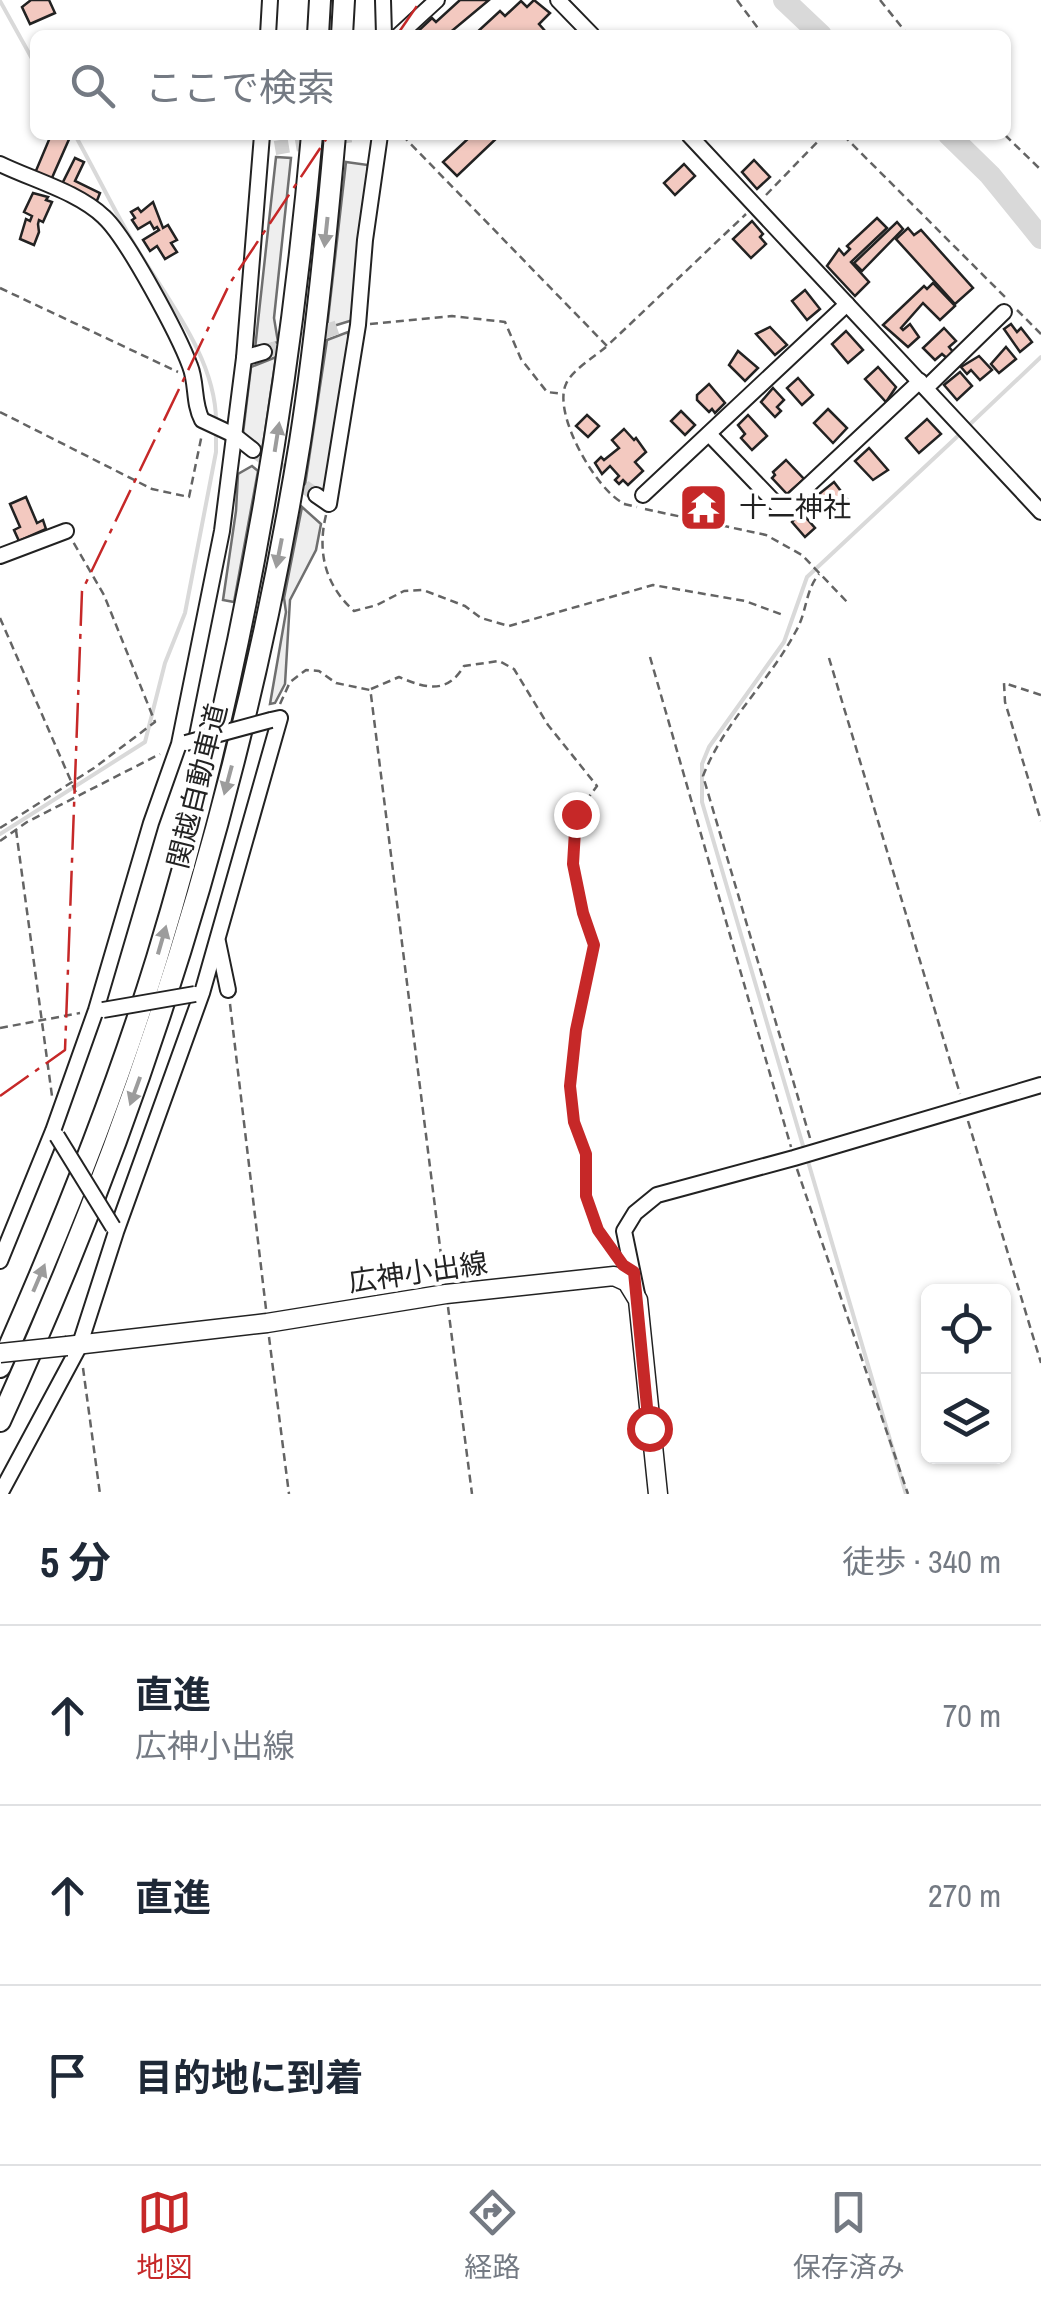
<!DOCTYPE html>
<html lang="ja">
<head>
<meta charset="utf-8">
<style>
  body { margin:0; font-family:"Archivo Narrow","Noto Sans JP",sans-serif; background:#f6f6f7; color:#1f2937 }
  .controls { position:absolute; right:30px; bottom:30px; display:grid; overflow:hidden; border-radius:15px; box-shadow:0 2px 8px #0004 }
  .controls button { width:90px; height:90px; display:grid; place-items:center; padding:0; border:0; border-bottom:2px solid #e0e1e3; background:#fff; color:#1f2937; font:50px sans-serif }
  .stop { position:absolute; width:30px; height:30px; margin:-22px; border:8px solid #c62828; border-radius:50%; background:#fff }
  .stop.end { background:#c62828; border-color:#fff; box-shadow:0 2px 10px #0008 }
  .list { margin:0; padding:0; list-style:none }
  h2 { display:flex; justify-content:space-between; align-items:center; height:130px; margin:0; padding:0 40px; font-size:42px }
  h2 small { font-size:32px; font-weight:400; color:#747a83 }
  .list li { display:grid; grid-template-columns:65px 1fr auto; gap:30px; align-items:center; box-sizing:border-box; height:180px; padding:0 40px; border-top:2px solid #e0e1e3 }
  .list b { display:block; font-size:38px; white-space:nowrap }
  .list p { margin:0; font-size:32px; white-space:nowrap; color:#747a83 }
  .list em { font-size:32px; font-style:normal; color:#747a83 }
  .icon { flex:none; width:55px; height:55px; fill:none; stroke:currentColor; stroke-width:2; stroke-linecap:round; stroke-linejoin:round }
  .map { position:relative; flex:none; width:1041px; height:1494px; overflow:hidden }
  .search { position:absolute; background:#fff; box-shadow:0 2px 8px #0004; left:30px; right:30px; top:30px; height:110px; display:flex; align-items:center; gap:25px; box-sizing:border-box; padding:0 35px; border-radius:15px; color:#747a83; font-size:38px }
  .sheet { height:670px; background:#fff }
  nav { display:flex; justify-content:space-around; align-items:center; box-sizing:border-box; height:140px; border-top:2px solid #e0e1e3; background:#fff; font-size:28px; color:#747a83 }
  nav a { display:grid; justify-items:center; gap:5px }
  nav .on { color:#c62828 }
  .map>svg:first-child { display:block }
  .green { fill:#eee; stroke:#6f6f6f; stroke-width:2.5 }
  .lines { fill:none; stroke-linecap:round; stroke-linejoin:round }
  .stream { stroke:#d9d9d9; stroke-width:4 }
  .river { stroke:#d9d9d9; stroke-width:22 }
  .building { fill:#f3c9c0; stroke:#222; stroke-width:2.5 }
  .minor-tunnel { stroke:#d3d3d3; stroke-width:14; stroke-dasharray:14 7; stroke-linecap:butt }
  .minor-casing { stroke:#222; stroke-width:18 }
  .major-casing { stroke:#222; stroke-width:21 }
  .highway-casing { stroke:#222; stroke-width:24 }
  .path { stroke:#646464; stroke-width:2.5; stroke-dasharray:8 5; stroke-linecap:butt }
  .minor { stroke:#fff; stroke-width:14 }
  .major { stroke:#fff; stroke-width:18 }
  .highway { stroke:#fff; stroke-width:20 }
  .minor-bridge-casing { stroke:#222; stroke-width:18; stroke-linecap:butt }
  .major-bridge-casing { stroke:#222; stroke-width:21; stroke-linecap:butt }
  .minor-bridge { stroke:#fff; stroke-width:14 }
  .major-bridge { stroke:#fff; stroke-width:18 }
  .power { stroke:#c62828; stroke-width:2.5; stroke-dasharray:35 8 5 8; stroke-linecap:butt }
  .oneway { fill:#9c9c9c }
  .route { stroke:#c62828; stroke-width:12 }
  .labels { text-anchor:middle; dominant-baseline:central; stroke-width:8; stroke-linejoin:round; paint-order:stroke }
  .poi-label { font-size:28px; fill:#222; stroke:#fff; text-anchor:start }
  .street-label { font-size:28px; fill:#222; stroke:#fff }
</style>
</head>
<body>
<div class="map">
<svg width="1041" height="1494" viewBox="0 0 1041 1494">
  <rect width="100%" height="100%" fill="#fff"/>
  <!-- green -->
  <g class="green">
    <path d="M276,157l15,1 -17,160 4,24 -23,7z"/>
    <path d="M346,162l22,3 -15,155 -26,8z"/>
    <path d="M348,332l1,18 -22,137 -10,6 -12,-8 22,-145z"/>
    <path d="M276,357l-14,95 -19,-19 8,-66z"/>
    <path d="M252,466l6,5 -24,131 -11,-2 13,-89 2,-37z"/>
    <path d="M302,507l19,17 -5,26 -26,50 -5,84 -10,19 -5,1 16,-92 -2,-14z"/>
  </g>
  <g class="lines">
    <!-- stream -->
    <g class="stream">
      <path d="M0,1l35,63"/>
      <path d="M75,135c19,34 36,69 55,102 32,56 87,120 86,186"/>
      <path d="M967,427l74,-70"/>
      <path d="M0,834l145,-92 20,-79 20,-50 31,-161v-19"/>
      <path d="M804,1149l-102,-347v-38l7,-17 75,-105 23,-65 153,-143"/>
      <path d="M807,1158l99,336"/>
    </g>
    <!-- river -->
    <g class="river">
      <path d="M784,0l37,35"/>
      <path d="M949,135l41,40 51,63"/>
    </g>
  </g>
  <!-- building -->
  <g class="building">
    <path d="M31,0h18l6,13 -25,11 -8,-17z"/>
    <path d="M460,0h29l-42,35h-33l18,-17 4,4z"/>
    <path d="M534,0l16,13 -11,11 7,8 -4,3h-68l26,-24 5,5 16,-15 6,6z"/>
    <path d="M51,135l19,2 -19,43 -16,-7z"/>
    <path d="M472,135h28l-43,41 -14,-14z"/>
    <path d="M75,158l9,4 -9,19 25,12 -4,10 -35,-17z"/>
    <path d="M754,160l16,17 -13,12 -15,-17z"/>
    <path d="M684,164l11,12 -20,19 -11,-12z"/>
    <path d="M33,193l15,4 -2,3 6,2 -9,20 -4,-2 -1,4 1,8 -5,13 -14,-6 6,-20 4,2 2,-5 -8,-4z"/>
    <path d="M153,202l10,26 5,-3 9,15 -6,3 6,9 -12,7 -8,-13 -7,5 -7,-11 16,-10 -2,-3 -3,2 -4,-7 -12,7 -6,-9 3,-2 -4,-6 7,-4 3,4z"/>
    <path d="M877,218l10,10 -36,34 18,20 -14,14 -28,-30 12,-17 5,6 6,-6 -3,-3z"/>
    <path d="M752,221l11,13 -3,3 6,7 -15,14 -18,-19z"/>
    <path d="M897,222l6,7 -41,42 -8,-8z"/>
    <path d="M908,228l6,7 7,-5 52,58 -18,16 -59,-65z"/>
    <path d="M933,283l22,23 -15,14 -17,-17 -22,25 2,2 7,-6 9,13 -11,10 -25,-22 41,-39 3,3z"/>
    <path d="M805,290l15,19 -13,11 -15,-19z"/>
    <path d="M1011,324l6,8 4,-4 11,14 -12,10 -16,-23z"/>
    <path d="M770,327l17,18 -12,10 -19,-21z"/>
    <path d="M944,328l12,13 -7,6 5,6 -6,6 -6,-5 -7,6 -12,-12z"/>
    <path d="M846,331l17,19 -15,13 -16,-19z"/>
    <path d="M1006,347l10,12 -17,14 -8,-9z"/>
    <path d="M738,351l20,17 -13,13 -16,-16z"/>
    <path d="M979,356l13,14 -12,10 -9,-10 -4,4 -6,-7z"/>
    <path d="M878,367l18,20 -10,15 -21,-23z"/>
    <path d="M960,372l12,14 -15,14 -13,-15z"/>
    <path d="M798,378l15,17 -11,10 -15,-17z"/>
    <path d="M709,384l16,19 -10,10 -3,-4 -3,3 -12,-12v-5z"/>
    <path d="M773,388l11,12 -7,7 4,4 -6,6 -14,-15z"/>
    <path d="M828,409l19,19 -14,15 -19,-20z"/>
    <path d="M681,411l14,14 -10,10 -14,-14z"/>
    <path d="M587,415l12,11 -11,11 -12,-11z"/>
    <path d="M748,415l19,21 -15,14 -11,-12 4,-4 -7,-9z"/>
    <path d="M927,419l14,15 -22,19 -13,-15z"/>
    <path d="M624,429l10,11 2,-2 10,14 -11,10 8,9 -15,14 -5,-5 -4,4 -4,-4 4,-4 -9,-10 -8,8 -7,-11 6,-6 3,3 15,-12 -7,-8z"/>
    <path d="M869,448l19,22 -15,10 -18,-19z"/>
    <path d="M786,460l18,19 -17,15 -15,-16 3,-3 -2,-3z"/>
    <path d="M834,482l13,17 -13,10 -15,-15z"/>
    <path d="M26,497l11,26 6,-3 3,9 -27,12 -5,-11 6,-3 -10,-23z"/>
    <path d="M801,512l14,16 -10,9 -13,-15z"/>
  </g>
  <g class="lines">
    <!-- minor-tunnel -->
    <g class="minor-tunnel">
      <path d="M275,148l78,-13"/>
      <path d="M264,352l74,-25"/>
      <path d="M253,450l63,45"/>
    </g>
    <defs>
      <g id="minor">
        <path d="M383,0l1,35"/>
        <path d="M558,0l34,35"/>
        <path d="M268,35l2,-35"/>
        <path d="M399,35l38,-35"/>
        <path d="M689,135l352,377"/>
        <path d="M0,164c33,16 78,28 104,53 23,21 75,119 86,149 7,17 3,37 12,54l32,15 19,15"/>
        <path d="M244,358l20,-6"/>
        <path d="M926,388l78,-76"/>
        <path d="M709,434l73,76 138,-129"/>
        <path d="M316,495l13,9 29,-179 7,-85 15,-105"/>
        <path d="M643,495l204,-191"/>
        <path d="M0,556l66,-25"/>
        <path d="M218,942l10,48"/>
        <path d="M0,1261l53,-130 43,-121 55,-187 28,-79 43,-213 22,-173 18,-223"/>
        <path d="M637,1294l-13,-63 11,-18 22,-18 137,-37 247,-73"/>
        <path d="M0,1494l79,-147 37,-115 86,-239 78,-275 -9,2"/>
      </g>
      <path id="major" d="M67,1346l200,-23 179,-29 168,-18 13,6 11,18 20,194"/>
      <g id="highway">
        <path d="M318,35l2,-35"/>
        <path d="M342,35l2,-35"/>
        <path d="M0,1367c59,-133 114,-269 157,-409 82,-269 130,-543 155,-823"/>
        <path d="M0,1421c143,-311 245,-640 300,-979 16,-102 26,-204 35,-307"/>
      </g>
    </defs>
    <!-- minor casing -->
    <use href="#minor" class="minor-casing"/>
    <!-- major casing -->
    <use href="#major" class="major-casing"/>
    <!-- highway casing -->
    <use href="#highway" class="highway-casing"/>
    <!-- path -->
    <g class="path">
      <path d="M737,0l26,35"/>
      <path d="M880,0l28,35"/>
      <path d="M402,135l205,211 139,-132"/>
      <path d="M843,135l162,162"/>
      <path d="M1005,135l36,35"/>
      <path d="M766,195l58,-60"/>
      <path d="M0,288l178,84"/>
      <path d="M1017,310l24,24"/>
      <path d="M370,324l82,-8 53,6 16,37 26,33 16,2"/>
      <path d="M606,347c-12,10 -34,23 -40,37 -14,30 31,108 59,120"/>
      <path d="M0,412l152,77 37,8 13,-63"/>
      <path d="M624,504l13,3"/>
      <path d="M645,509l121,26 36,20 46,48"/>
      <path d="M326,515c-9,37 -1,70 28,96l23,-6 27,-14 19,-1 42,16 16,12 28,8 144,-41 92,16 38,14"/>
      <path d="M0,618l77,177"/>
      <path d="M650,657l141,490"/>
      <path d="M829,658l131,436"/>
      <path d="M371,689l28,-12c26,11 48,18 65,-11l35,-5 15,8 34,56 49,61 -21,28 -3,49 10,50 11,32 -18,85 -6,57 4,35 11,32 1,42 12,34 18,27"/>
      <path d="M1041,695l-37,-12 1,19 36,119"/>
      <path d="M280,704l10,-22 16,-12 13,1 17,12 34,7 1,5 73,584"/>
      <path d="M0,828l94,-60 61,-46 -51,-127 -32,-55"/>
      <path d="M16,830l36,266"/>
      <path d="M0,841l27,-19 133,-68"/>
      <path d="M230,1004l36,305"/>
      <path d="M0,1028l80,-15"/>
      <path d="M968,1121l73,242"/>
      <path d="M810,1138l-107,-362c21,-54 66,-94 93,-145 11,-19 9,-40 23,-57"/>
      <path d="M797,1169l111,325"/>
      <path d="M448,1307l24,187"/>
      <path d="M269,1337l20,157"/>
      <path d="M83,1368l17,126"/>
    </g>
    <!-- minor -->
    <use href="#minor" class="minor"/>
    <!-- major -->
    <use href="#major" class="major"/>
    <!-- highway -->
    <use href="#highway" class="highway"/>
    <defs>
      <g id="minor-bridge">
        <path d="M186,743l85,-23"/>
        <path d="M103,1010l92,-16"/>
        <path d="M57,1136l56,91"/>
      </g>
      <path id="major-bridge" d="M0,1353l67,-7"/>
    </defs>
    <!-- minor-bridge casing -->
    <use href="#minor-bridge" class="minor-bridge-casing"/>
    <!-- major-bridge casing -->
    <use href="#major-bridge" class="major-bridge-casing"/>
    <!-- minor-bridge -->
    <use href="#minor-bridge" class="minor-bridge"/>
    <!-- major-bridge -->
    <use href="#major-bridge" class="major-bridge"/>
    <!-- power -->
    <g class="power">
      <path d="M397,35l24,-35"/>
      <path d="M0,1096l65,-46 17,-459 148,-308 99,-148"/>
    </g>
  </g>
  <!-- one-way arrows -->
  <defs><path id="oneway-solid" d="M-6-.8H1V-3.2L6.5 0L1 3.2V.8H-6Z" transform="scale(2.5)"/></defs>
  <g class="oneway">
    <use href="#oneway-solid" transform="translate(326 232) rotate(96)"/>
    <use href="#oneway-solid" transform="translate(277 437) rotate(-81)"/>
    <use href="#oneway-solid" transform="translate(279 553) rotate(101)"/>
    <use href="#oneway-solid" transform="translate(228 780) rotate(105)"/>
    <use href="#oneway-solid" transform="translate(162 940) rotate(-74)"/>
    <use href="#oneway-solid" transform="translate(135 1091) rotate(110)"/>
    <use href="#oneway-solid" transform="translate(39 1278) rotate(-67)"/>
  </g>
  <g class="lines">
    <!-- route -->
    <path class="route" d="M576,814l-3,50 10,49 11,32 -18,85 -6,56 4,36 12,32v42l12,34 25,35 11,7 15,156"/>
  </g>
  <!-- icons -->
  <defs>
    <symbol id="temple-square" viewBox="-11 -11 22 22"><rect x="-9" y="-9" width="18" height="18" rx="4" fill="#c62828" stroke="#fff"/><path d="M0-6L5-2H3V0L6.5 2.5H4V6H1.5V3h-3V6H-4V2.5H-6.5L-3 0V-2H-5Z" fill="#fff"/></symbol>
  </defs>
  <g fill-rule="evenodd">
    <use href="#temple-square" x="676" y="480" width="55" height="55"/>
  </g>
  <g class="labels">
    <!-- poi labels -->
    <g class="poi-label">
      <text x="739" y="507">十二神社</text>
    </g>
    <!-- street labels -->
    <g class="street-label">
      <text transform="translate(197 786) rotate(-76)">関越自動車道</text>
      <text transform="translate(418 1272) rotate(-8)">広神小出線</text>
    </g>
  </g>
</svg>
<div class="controls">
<button><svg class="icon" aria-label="locate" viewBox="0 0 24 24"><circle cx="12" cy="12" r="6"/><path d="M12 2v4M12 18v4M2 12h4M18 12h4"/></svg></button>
<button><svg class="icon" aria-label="layers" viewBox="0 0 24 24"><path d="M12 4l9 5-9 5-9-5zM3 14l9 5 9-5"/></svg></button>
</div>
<div class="stop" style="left:649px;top:1428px"></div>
<div class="stop end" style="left:576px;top:814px"></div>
<div class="search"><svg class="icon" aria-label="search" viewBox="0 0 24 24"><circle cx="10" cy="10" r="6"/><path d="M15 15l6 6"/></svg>ここで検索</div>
</div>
<section class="sheet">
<h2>5 分<small>徒歩 · 340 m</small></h2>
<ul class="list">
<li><svg class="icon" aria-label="ahead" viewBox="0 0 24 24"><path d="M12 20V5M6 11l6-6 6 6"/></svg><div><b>直進</b><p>広神小出線</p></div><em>70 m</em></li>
<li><svg class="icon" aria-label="ahead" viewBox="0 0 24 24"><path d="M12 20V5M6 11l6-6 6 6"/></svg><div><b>直進</b></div><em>270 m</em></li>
<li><svg class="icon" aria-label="arrive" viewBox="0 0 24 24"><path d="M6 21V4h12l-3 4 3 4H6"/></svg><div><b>目的地に到着</b></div></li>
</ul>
</section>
<nav>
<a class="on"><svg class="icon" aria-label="map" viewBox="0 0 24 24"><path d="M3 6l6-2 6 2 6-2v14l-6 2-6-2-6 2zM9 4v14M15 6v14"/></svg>地図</a>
<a><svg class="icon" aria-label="directions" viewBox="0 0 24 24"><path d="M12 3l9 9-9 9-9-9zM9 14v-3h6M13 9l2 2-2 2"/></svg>経路</a>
<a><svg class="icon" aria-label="saved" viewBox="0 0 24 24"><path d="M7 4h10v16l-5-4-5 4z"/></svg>保存済み</a>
</nav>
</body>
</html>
